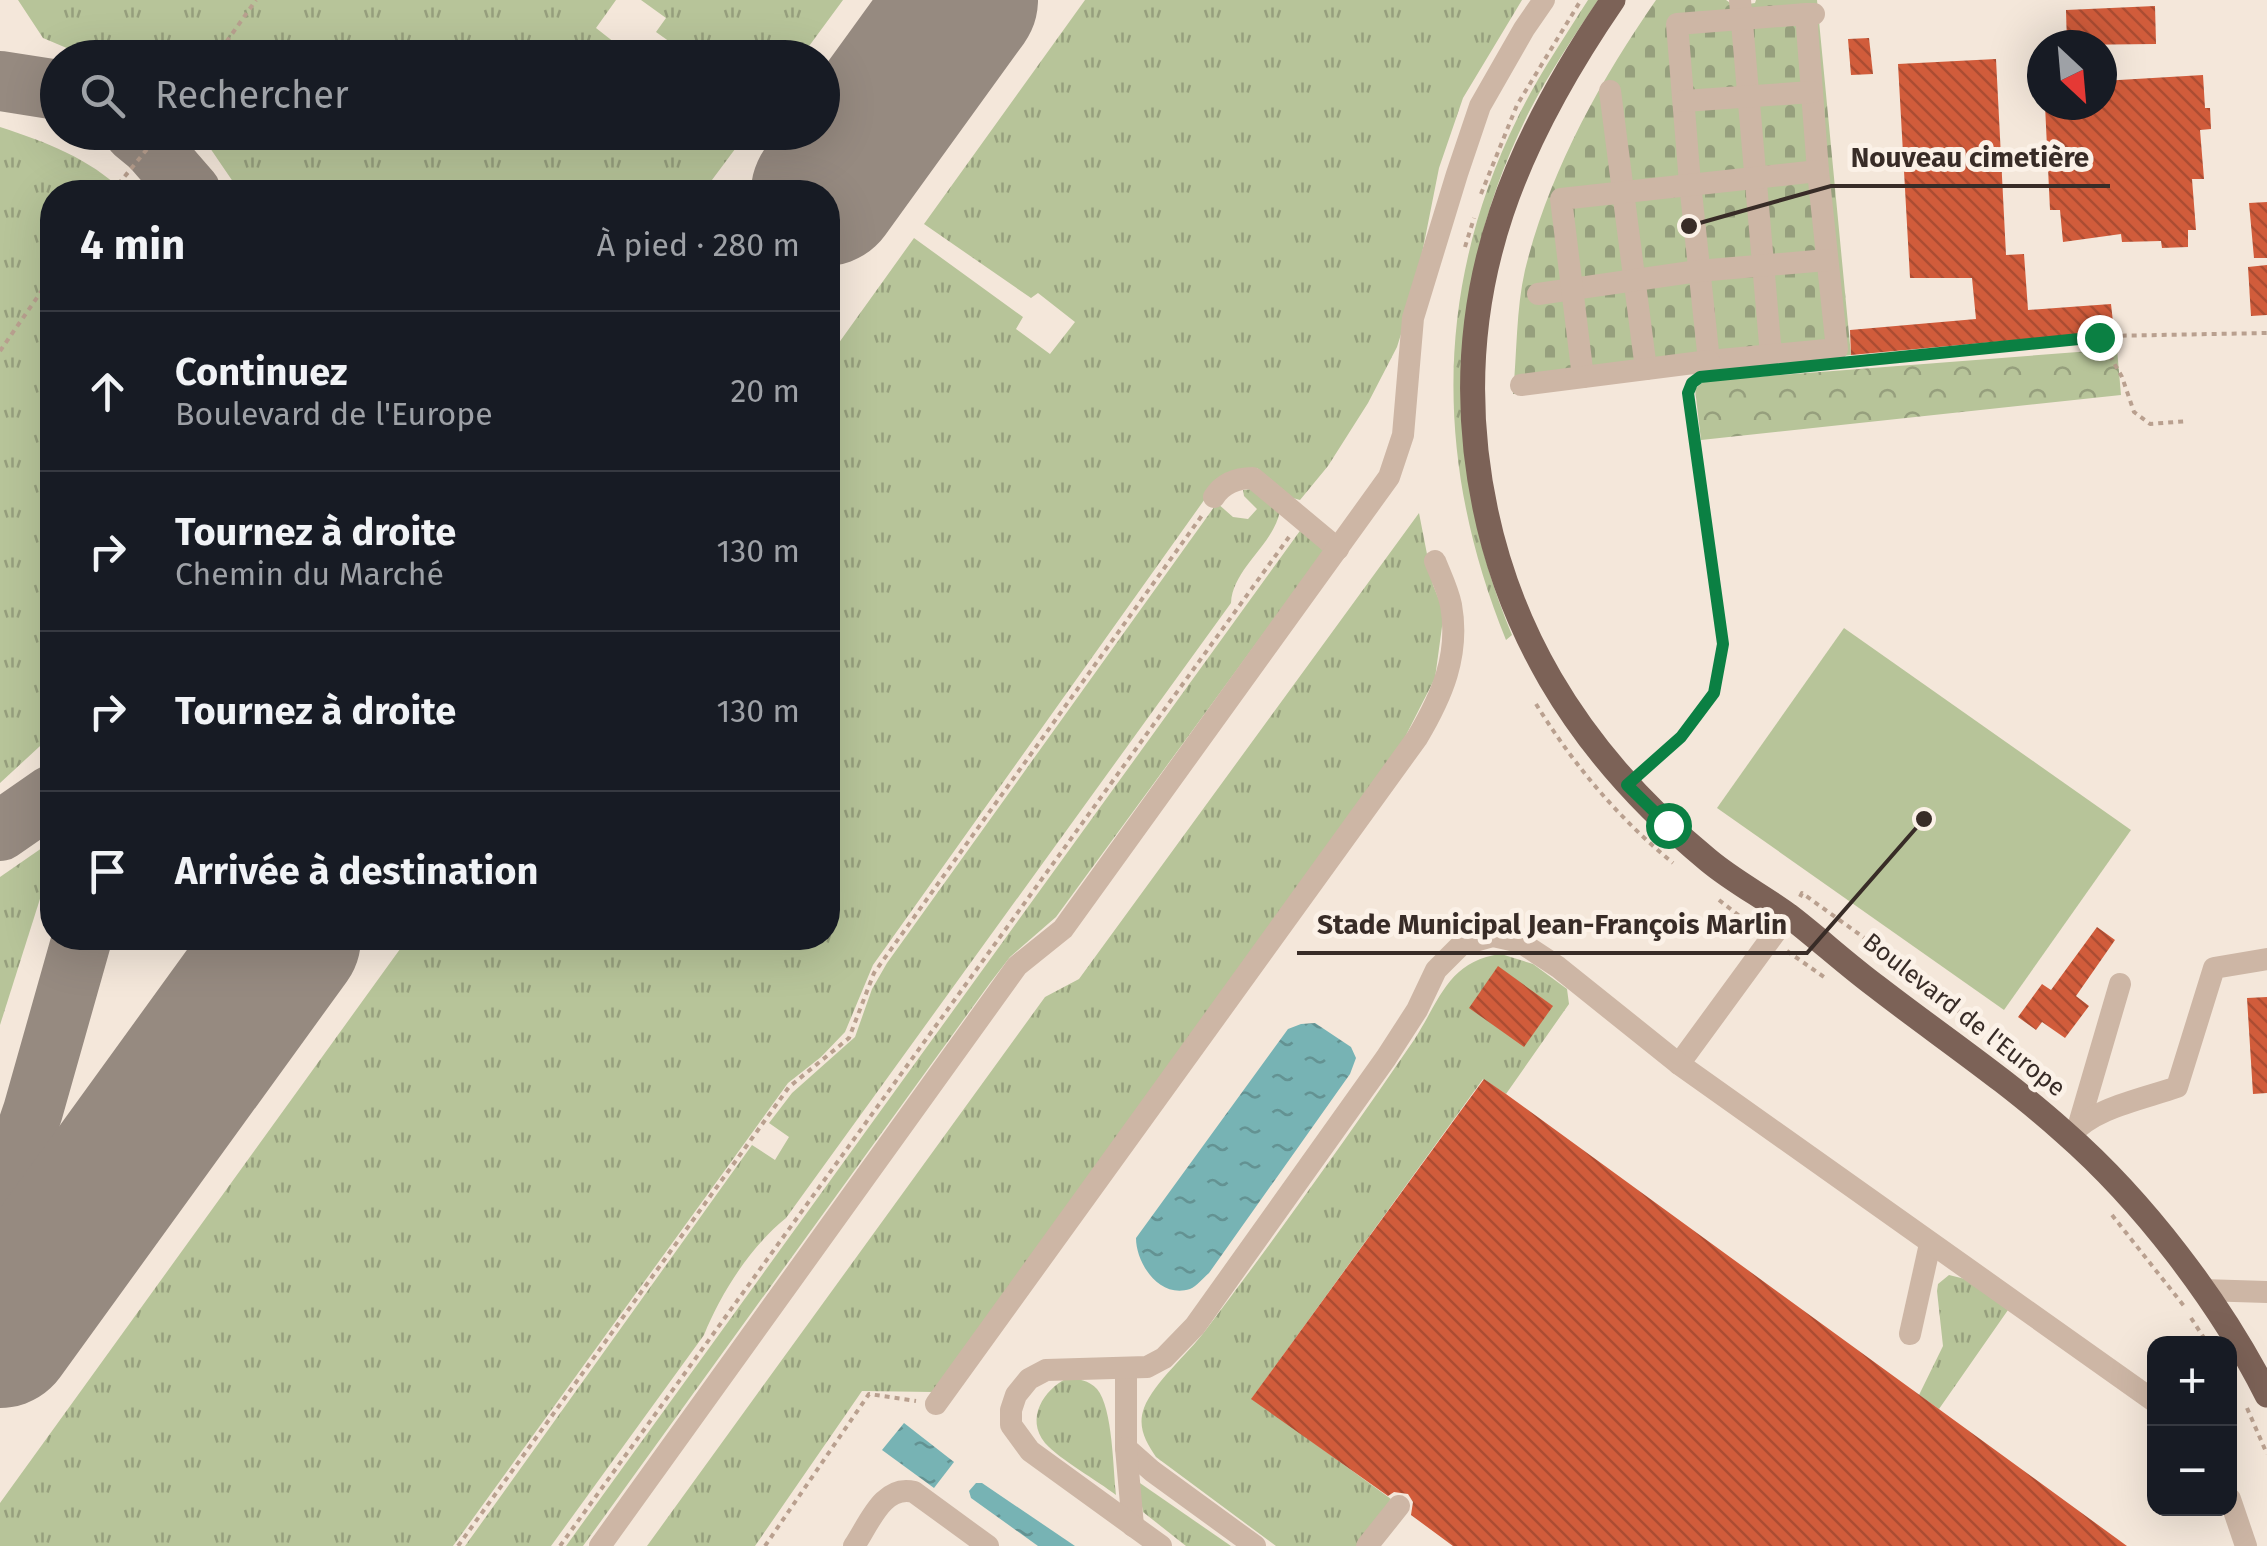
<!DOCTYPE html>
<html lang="fr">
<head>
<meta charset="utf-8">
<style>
  body { margin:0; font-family:"Fira Sans",sans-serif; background:#20242c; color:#f1f3f6 }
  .controls { position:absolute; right:30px; bottom:30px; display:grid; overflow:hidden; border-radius:20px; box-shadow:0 10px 40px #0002 }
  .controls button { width:90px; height:90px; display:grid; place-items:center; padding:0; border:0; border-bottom:2px solid #363941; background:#171b24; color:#f1f3f6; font:50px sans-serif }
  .compass { position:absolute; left:2027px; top:30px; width:90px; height:90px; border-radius:50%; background:#171b24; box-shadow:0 10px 40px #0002; rotate:154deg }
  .stop { position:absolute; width:30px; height:30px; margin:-22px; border:8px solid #0b8043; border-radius:50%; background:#fff }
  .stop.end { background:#0b8043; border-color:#fff; box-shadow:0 2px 10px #0008 }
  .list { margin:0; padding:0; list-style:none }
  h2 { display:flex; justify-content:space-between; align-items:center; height:130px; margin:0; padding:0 40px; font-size:42px }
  h2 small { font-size:32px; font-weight:400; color:#9ea1a6 }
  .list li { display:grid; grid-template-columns:65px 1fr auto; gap:30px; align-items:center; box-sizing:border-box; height:160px; padding:0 40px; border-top:2px solid #363941 }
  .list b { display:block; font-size:38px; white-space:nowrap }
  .list p { margin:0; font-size:32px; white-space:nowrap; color:#9ea1a6 }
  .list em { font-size:32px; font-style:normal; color:#9ea1a6 }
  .icon { flex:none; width:55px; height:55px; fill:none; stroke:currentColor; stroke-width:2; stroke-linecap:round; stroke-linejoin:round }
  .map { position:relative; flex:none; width:2267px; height:1546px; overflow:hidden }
  .search { position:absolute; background:#171b24; box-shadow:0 10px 40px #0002; left:40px; top:40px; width:800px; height:110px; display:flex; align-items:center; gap:25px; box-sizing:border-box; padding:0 35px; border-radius:55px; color:#9ea1a6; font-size:38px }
  .panel { position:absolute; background:#171b24; box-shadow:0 10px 40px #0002; left:40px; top:180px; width:800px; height:770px; border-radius:40px }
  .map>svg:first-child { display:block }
  .grass { fill:url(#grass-tufts) }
  .forest { fill:url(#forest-crowns) }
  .cemetery { fill:url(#cemetery-stones) }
  .garden { fill:#b7c499 }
  .water { fill:url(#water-ripples) }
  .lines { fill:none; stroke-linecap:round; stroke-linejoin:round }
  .taxiway { stroke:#968a80; stroke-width:60 }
  .runway { stroke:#968a80; stroke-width:148 }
  .building { fill:url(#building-back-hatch) }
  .path { stroke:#b9a08f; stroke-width:4; stroke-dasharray:5 5; stroke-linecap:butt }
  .minor { stroke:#cdb6a5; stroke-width:22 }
  .major { stroke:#7c6257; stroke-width:25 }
  .route { stroke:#0b8043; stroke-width:12 }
  .labels { text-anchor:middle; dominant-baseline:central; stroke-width:10; stroke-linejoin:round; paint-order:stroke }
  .street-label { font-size:25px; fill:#382c27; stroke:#fbf1e7 }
  .leader { fill:none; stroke:#382c27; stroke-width:4 }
  .callout-dot { fill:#382c27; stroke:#fbf1e7; stroke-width:4 }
  .callout-label { font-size:28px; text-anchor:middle; font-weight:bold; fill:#382c27; stroke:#fbf1e7; stroke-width:10; stroke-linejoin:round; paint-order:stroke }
</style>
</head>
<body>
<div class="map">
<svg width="2267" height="1546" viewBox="0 0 2267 1546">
  <defs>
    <pattern id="grass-tufts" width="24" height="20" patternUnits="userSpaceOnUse" patternTransform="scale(2.5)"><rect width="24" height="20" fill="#b7c499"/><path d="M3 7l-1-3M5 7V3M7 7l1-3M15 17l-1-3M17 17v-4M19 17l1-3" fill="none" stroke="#969f7d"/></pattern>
    <pattern id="forest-crowns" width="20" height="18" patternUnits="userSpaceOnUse" patternTransform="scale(2.5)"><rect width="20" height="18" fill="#b7c499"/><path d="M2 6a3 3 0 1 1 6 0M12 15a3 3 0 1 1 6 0" fill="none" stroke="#969f7d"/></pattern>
    <pattern id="cemetery-stones" width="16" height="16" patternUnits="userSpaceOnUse" patternTransform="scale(2.5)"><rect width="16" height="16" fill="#b7c499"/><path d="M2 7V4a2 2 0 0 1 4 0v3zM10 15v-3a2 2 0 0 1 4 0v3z" fill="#969f7d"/></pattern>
    <pattern id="water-ripples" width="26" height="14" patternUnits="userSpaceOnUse" patternTransform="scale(2.5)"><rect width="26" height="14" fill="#77b3b4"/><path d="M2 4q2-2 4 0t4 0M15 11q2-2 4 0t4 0" fill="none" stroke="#639292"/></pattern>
    <pattern id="building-back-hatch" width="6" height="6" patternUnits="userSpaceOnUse" patternTransform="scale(2.5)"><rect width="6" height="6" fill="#d15c3b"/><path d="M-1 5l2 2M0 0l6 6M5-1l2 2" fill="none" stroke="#ab4c32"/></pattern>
  </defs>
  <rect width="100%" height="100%" fill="#f4e7da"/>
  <!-- grass -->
  <g class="grass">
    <path d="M18,0h598l-20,28 37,29h-545l-45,-19z"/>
    <path d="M641,0h202l-42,57h-110l-35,-25 10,-14z"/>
    <path d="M1085,0h437l-59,98 -24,70 -24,121 -18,58 -29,56 -40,63 -28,34 -7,-2 -36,-30 -21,2 -24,19 -339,476 -28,67 -24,25 -33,26 -335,463h-453v-43l408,-565h420v-580l86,-120 109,79 -7,12 34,25 25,-32 -37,-29 -7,5 -107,-74z"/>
    <path d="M1588,0h10c-24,36 -48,72 -68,110 -85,168 -90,352 -18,525l-6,5c-71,-175 -73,-351 12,-523 20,-41 46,-79 70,-117z"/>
    <path d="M0,127c46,15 89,31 124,65h-72v543l-52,48z"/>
    <path d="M194,133h553l-44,59h-463l-30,-44z"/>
    <path d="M1253,489l27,22c-7,35 -47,57 -49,92l-445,615c-36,29 -65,75 -82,117l-153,211h-86l287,-401 23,15 14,-23 -20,-14 23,-30 63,-56 17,-48 15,-26 330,-460 16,14 15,2 9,-10 -13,-13 -1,-6z"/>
    <path d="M1419,513l14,72 11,27 -9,66 -33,65 -470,649 -70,-1 -107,155h-108l398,-549 34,-18z"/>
    <path d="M1302,528l24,20 -270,369 -46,40 -20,26 -407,563h-17z"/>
    <path d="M52,841v20l-52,164v-148z"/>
    <path d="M1501,954l32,10 34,25 2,15 -63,90 -23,-15 -231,319 139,101 -34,47h-81l-120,-89c-10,-15 -19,-30 -12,-49 10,-26 44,-54 61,-77 72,-95 142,-193 209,-291 26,-40 34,-79 87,-86z"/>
    <path d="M1949,1275l16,4 43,31 -69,99 -20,-14 24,-49 -6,-55 1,-7z"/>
    <path d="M1067,1378c11,1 22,2 30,11 16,19 16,81 19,106 -18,-14 -57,-36 -71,-52 -20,-25 -1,-53 22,-65z"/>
    <path d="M1137,1481l94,65h-45l-43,-34z"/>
  </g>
  <!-- forest -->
  <path class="forest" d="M2117,349l4,46 -420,45 -6,-51 9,-8z"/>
  <!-- cemetery -->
  <path class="cemetery" d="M1656,0h70l9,6 20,-3 1,-3h61l34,355 -338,39c4,-40 3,-85 12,-124 24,-97 74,-188 131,-270z"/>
  <!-- garden -->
  <path class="garden" d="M1844,628l287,202 -127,180 -287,-202z"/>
  <!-- water -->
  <g class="water">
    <path d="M1315,1023l36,24 5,11 -6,16 -141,199c-6,5 -12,13 -19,16 -31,10 -54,-26 -54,-51l152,-209 13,-5z"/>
    <path d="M904,1423l50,39 -20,26 -52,-38z"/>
    <path d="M976,1483h6l93,63h-37l-67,-48 -2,-7z"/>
  </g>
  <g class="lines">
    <!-- taxiway -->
    <g class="taxiway">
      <path d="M0,81l58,9"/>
      <path d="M134,132l17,14 40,46"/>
      <path d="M820,192l23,-25 101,-167"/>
      <path d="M0,831l52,-36"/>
      <path d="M0,1208l33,-97 49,-173"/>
    </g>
    <!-- runway -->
    <g class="runway">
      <path d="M825,192l139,-192"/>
      <path d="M0,1334l287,-396"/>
    </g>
  </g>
  <!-- building -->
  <g class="building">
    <path d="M2155,6l1,38 -89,1 -1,-35z"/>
    <path d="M1869,38l4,36 -22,1 -3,-36z"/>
    <path d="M1996,59l10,196 18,-1 4,56 83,-6 3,27 -263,24 -1,-25 126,-11 -4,-41h-62l-12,-214z"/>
    <path d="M2203,75l2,33h5l1,21 -11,1 4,49h-12l4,51h-8v17l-26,1 -1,-7 -39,1 -1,-8 -58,8 -3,-32h-10l-5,-105h57v-24z"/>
    <path d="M2267,202v56h-13l-5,-55z"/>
    <path d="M2267,265v50l-16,1 -3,-49z"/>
    <path d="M2097,927l18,13 -39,56 13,10 -24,32 -23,-16 -6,8 -18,-13 24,-33 9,6z"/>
    <path d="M1498,966l55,40 -29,41 -55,-39z"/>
    <path d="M2267,997v96l-14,1 -6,-96z"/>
    <path d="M1484,1079l22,15 621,452h-674l-42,-31 2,-13 -5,-8 -14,-2 -6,4 -137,-97z"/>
  </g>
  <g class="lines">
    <!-- path -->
    <g class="path">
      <path d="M215,58l41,-58"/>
      <path d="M112,192l49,-60"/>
      <path d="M1481,194l36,-89 64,-105"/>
      <path d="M1465,247l9,-29"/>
      <path d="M2100,338l22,39 12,35 16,12 38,-3"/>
      <path d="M0,351l52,-75"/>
      <path d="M1853,362l253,-26 161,-3"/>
      <path d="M1536,704c37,60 82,114 137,159"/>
      <path d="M1646,769l35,-32 32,-44 10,-49 -35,-251 4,-9"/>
      <path d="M1800,897l2,-4 86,62"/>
      <path d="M1719,900l32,25"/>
      <path d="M1787,951l37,26"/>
      <path d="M1882,964l6,-9 176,140"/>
      <path d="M2112,1215l72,91"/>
      <path d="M2191,1318l17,26"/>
      <path d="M2247,1408l20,46"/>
      <path d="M458,1546l331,-459 60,-49 25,-65 329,-459"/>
      <path d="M560,1546l729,-1009"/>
      <path d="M765,1546l104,-152 47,7"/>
    </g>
    <!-- minor -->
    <g class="minor">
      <path d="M1740,0l31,355"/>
      <path d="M1806,14l12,157 19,178 -128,12 -19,-178 -13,-159 129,-10h8"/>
      <path d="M1610,91l36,278"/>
      <path d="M1684,101l128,-9"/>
      <path d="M1538,294l160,-23 129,-11"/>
      <path d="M1583,377l-22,-178 257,-28"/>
      <path d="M1521,385l188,-24"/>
      <path d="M1214,497c9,-14 23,-19 39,-19l85,71"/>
      <path d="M1679,1064l109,-149"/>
      <path d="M2079,1124l41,-140"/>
      <path d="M2070,1136c22,-28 73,-37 107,-49l37,-119 53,-9"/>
      <path d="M2202,1290l65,2"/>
      <path d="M1910,1334l20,-90"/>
      <path d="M1126,1369v79l26,23 103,75"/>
      <path d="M936,1404l481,-666c25,-42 43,-83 34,-133 -3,-15 -11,-31 -16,-44"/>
      <path d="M1126,1448l7,78"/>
      <path d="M2230,1499l16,47"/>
      <path d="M600,1546l417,-580 46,-37 326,-452 14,-42 10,-117 44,-144 23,-68 44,-77 20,-29"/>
      <path d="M854,1546c15,-22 29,-62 60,-54l74,54"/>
      <path d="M1161,1546l-131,-95 -19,-26v-15l5,-15 13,-16 17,-9 101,-3 17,-9 31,-32 191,-268 31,-48 19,-40 25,-25 32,-9 27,6 38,25 121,97 475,337"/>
      <path d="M1367,1546l32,-40"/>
    </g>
    <!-- major -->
    <path class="major" d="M1613,0c-96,140 -156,278 -137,451 19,170 102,302 232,409 25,21 54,36 80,55 30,23 58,49 89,72 62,48 128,92 187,145 79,69 156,170 203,263"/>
  </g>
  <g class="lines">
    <!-- route -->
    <path class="route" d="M1668,825l-41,-40 54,-48 33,-44 9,-49 -35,-251 4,-10 8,-6 399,-40"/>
  </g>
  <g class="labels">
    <!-- street labels -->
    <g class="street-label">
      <text transform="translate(1964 1015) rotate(38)">Boulevard de l'Europe</text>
    </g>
  </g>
  <!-- callouts -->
  <path class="leader" d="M1689 226L1831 186H2110M1924 819L1807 953H1297"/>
  <g class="callout-dot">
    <circle cx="1689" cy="226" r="10"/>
    <circle cx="1924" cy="819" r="10"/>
  </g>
  <g class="callout-label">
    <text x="1970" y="167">Nouveau cimetière</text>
    <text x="1552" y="934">Stade Municipal Jean-François Marlin</text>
  </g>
</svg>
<div class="controls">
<button>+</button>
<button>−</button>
</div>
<svg class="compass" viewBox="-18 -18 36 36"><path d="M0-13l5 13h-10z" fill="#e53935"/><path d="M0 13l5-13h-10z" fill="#9ea1a6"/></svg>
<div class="stop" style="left:1668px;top:825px"></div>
<div class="stop end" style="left:2099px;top:337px"></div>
<div class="search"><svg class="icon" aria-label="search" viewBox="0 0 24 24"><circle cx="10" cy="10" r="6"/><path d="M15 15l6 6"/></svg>Rechercher</div>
<section class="panel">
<h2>4 min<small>À pied · 280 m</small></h2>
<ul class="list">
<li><svg class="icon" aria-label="ahead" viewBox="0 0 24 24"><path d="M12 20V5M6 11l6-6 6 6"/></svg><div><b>Continuez</b><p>Boulevard de l'Europe</p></div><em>20 m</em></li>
<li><svg class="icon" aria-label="right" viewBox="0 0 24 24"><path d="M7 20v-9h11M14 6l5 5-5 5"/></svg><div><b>Tournez à droite</b><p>Chemin du Marché</p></div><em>130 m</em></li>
<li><svg class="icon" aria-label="right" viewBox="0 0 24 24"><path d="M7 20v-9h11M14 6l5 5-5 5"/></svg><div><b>Tournez à droite</b></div><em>130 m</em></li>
<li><svg class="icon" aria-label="arrive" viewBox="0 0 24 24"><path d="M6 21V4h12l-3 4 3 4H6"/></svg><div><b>Arrivée à destination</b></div></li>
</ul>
</section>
</div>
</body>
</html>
